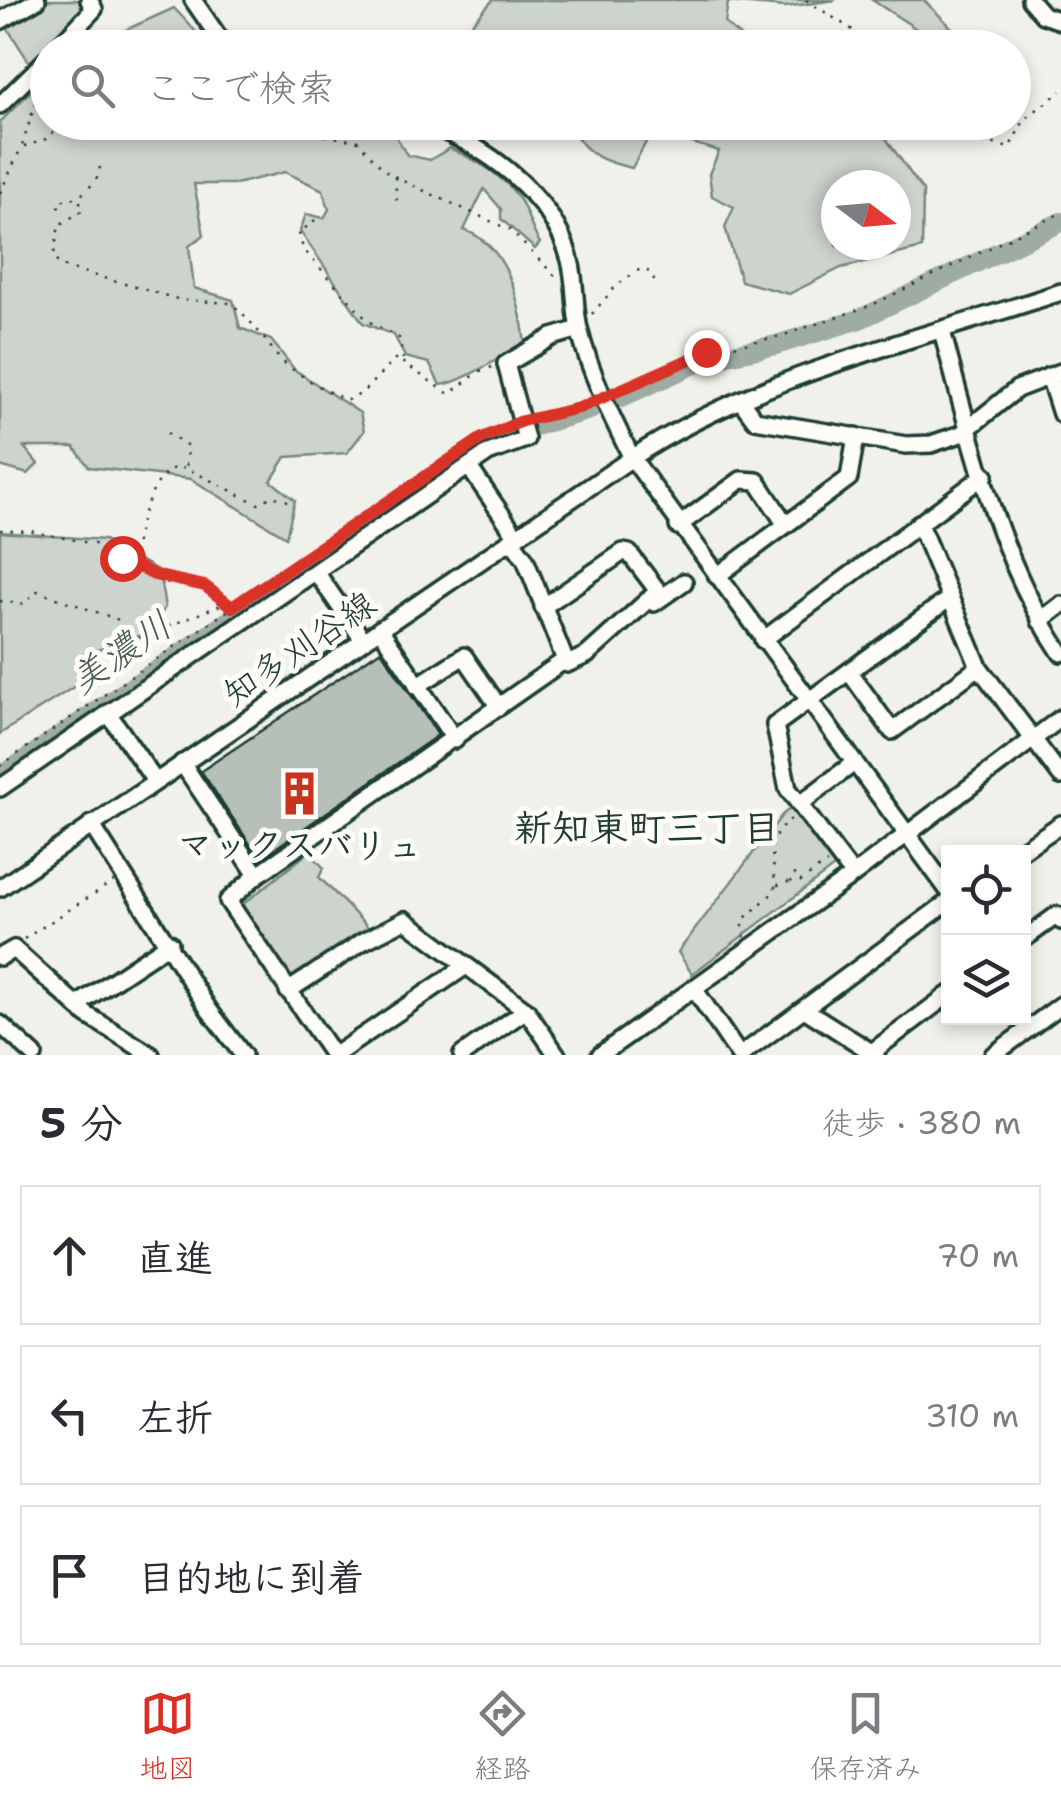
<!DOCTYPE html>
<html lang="ja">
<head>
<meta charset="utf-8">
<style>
  body { margin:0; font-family:"Shantell Sans","Klee One",sans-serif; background:#f2f2f3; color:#2b2b33 }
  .controls { position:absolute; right:30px; bottom:30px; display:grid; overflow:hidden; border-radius:0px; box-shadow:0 5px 15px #0003 }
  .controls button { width:90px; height:90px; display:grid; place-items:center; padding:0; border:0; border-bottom:2px solid #e1e1e2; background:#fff; color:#2b2b33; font:50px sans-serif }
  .compass { position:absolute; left:821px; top:170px; width:90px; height:90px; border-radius:50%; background:#fff; box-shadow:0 5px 15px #0003; rotate:106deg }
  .stop { position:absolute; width:30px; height:30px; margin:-22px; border:8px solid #d93025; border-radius:50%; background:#fff }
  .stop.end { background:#d93025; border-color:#fff; box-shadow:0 2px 10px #0008 }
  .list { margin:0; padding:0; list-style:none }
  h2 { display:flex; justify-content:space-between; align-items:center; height:130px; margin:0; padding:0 40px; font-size:42px }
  h2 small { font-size:32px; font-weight:400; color:#7c7c81 }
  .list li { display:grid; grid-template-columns:65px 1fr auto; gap:30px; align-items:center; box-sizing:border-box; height:140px; margin:0 20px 20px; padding:0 20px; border:2px solid #e1e1e2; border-radius:0px }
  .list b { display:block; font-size:38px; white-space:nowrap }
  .list em { font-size:32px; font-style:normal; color:#7c7c81 }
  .icon { flex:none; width:55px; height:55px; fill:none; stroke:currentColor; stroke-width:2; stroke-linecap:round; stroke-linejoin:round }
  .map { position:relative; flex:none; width:1061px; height:1055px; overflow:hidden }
  .search { position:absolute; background:#fff; box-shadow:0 5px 15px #0003; left:30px; right:30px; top:30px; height:110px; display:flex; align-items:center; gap:25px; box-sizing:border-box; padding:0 35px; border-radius:55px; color:#7c7c81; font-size:38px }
  .sheet { height:610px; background:#fff }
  nav { display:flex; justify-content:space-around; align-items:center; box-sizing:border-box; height:140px; border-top:2px solid #e1e1e2; background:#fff; font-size:28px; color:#7c7c81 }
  nav a { display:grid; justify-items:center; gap:5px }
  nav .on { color:#d93025 }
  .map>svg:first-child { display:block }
  .green { fill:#cdd3cd; stroke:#768880; stroke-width:2.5; fill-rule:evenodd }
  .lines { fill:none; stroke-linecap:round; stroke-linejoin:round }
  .river { stroke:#9faca4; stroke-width:20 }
  .building { fill:#b6bfb8; stroke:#1f3d34; stroke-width:2.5 }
  .minor-casing { stroke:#1f3d34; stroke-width:22 }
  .path { stroke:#1f3d34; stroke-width:2.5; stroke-dasharray:2.5 8; stroke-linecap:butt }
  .minor { stroke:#fdfcf7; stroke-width:15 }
  .route { stroke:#d93025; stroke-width:12 }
  .labels { text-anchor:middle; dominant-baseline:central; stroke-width:10; stroke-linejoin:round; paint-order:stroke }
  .street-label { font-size:35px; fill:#1f3d34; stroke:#fdfcf7 }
  .poi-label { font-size:35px; font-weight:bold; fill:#1f3d34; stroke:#fdfcf7 }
  .water-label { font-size:38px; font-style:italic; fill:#455e56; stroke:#fdfcf7 }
  .neighbourhood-label { font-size:38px; font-weight:bold; fill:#1f3d34; stroke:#fdfcf7 }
</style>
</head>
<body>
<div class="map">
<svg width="1061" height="1055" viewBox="0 0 1061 1055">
  <rect width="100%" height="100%" fill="#f0f1eb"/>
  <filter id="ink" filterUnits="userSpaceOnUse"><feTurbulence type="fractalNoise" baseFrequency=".01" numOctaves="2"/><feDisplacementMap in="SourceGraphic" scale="20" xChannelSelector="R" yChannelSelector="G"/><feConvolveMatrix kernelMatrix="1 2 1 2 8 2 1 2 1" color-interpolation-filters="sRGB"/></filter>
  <g filter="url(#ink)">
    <!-- green -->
    <g class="green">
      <path d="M37,0h52l5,9 -37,38 -9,1 -1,10 -12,13 -33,-51z"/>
      <path d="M493,0h343l-51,7 -57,-5 -3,21 27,24h-277l-11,-15z"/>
      <path d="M872,0h52l47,47h-41l-1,-10z"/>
      <path d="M174,8l36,39h-122z"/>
      <path d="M39,83h8l1,39 315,1 29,7 15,25 23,5 20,-12c27,13 54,27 70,52 8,12 10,28 20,43l-5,6 -34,-30v-10l-17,-20 -20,41c44,15 56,72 61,114 -22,11 -65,40 -85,41l-11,-22 -24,-6 -11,-22 -31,-12 -63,-92 6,-17 18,4 5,-9 -6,-19 -38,-18 -49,12h-42l10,51 -15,11 5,42 39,12 7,28 31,12 24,30 65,43 4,18 -17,22 -61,4 -15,24 24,19 -9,37 -95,-58 -102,-12 -15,-20h-50l14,17 -10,10 -28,-8v-344z"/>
      <path d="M578,123h297l48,68 -1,57 -81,20 -52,26 -48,-13 -16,-54 9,-20 -22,-11 -3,-22 10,-23 -67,-20 -20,37c-27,-6 -43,-12 -58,-35zM836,185h60v60h-60z"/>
      <path d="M0,532l104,8 55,31 6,36 -14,25 -59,20 -9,29 -83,53z"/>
      <path d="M795,804l43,60 -146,110 -14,-22 104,-137z"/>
      <path d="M309,852l15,16 -5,9 53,54 -77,58 -53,-84z"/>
    </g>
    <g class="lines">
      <!-- river -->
      <g class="river">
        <path d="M622,397l82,-37 72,-15 84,-26 201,-97"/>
        <path d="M0,777l498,-340 92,-27"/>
      </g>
    </g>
    <!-- building -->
    <path class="building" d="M381,650l57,85 -178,124 -59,-88z"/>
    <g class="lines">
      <defs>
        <g id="minor">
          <path d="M193,0l33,48"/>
          <path d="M1030,0l13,15 18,6"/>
          <path d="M0,21l37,-21"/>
          <path d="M57,48l37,-39 -5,-9"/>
          <path d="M0,105l48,-47"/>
          <path d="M421,122c63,22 131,71 149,138 6,22 4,47 9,69 11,44 33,89 53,129 127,-84 287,-118 429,-166"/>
          <path d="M942,331c29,109 56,228 119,322"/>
          <path d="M1049,376l12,38"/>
          <path d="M741,401l14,19 151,25 25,-1 30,-10 56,-45 44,-17"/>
          <path d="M469,467l48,70"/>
          <path d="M919,523l60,144 82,109"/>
          <path d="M678,526l63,-46 16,1 29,44"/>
          <path d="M512,541l13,18 40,101"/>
          <path d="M316,572l47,68"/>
          <path d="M717,576l132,-98 7,-42"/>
          <path d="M654,603l30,-21"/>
          <path d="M1040,621l21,-16"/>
          <path d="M380,629l75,111"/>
          <path d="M763,640l222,-165"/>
          <path d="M850,673l42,58 87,-64"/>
          <path d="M417,686l47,-30 35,51"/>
          <path d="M108,713l47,68"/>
          <path d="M182,763l75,112"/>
          <path d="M0,788l488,-335 38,-14 -20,-75 46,-27 27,-8"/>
          <path d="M801,803l53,-40"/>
          <path d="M91,824l118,186 34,45"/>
          <path d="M1020,852l41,-28"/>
          <path d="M853,875l-65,-86 -13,-64 175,-127"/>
          <path d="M0,888l632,-430 316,432"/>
          <path d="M1024,939l33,-24 4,6"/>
          <path d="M0,957l14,-8 73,66 64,40"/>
          <path d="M695,990l44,65"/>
          <path d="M288,991l74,-49 43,-22 121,90 31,45"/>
          <path d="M77,1005l93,-62"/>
          <path d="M804,1009l72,46"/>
          <path d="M0,1024l34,31"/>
          <path d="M872,1052l76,-57"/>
          <path d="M333,1055l-105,-154 29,-26 308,-215 2,4 20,-9 71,-64 -29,-38 -6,-1 -80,55"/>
          <path d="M335,1055l131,-89"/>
          <path d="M462,1055l64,-45"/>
          <path d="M600,1055l253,-180 208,-157"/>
          <path d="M741,1055l207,-153"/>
          <path d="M993,1055l68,-50"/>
        </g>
      </defs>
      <!-- minor casing -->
      <use href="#minor" class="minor-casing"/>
      <!-- path -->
      <g class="path">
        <path d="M806,0l75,48"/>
        <path d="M396,48l4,-20"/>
        <path d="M297,122l30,14 31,5 26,29 19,11 107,49 49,50"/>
        <path d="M959,122l17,17 33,9 16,-29 36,-28"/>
        <path d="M24,147l22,-8 18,-17"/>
        <path d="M100,167l-4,14 -17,16 3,14 -23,14 -5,29 4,11 123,35 50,3c19,16 33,35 47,54 11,13 54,38 69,43l14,-6 35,-36 53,36 31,-23 15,-5"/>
        <path d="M395,177l2,27"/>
        <path d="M0,193l22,-47 21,-67"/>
        <path d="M59,208v-7l20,-4"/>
        <path d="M315,220l-16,13 4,16 65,72 31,17 4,21"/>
        <path d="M592,314l24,-28 24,-17 7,1 11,16"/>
        <path d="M617,390l89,-38 75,-16 91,-31 189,-92"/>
        <path d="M537,418l54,-16"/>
        <path d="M167,433l21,13 -2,22"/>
        <path d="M0,530l30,1 79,16 32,23 64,16 20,16"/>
        <path d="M134,564c-1,-26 15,-79 36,-95l16,-1 72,36 14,-8 19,6"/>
        <path d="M0,601l24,3 13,-13 82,29 2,7 -14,24 119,-48 5,3"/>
        <path d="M0,766l460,-314 50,-27"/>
        <path d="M790,881l8,2 29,-20"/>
        <path d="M777,885l9,-1 11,-12"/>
        <path d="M745,937l-3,-6 3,-13 30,-27c1,-37 -15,-49 20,-75"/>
        <path d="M24,939l90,-58"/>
      </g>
      <!-- minor -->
      <use href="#minor" class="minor"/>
    </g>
  </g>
  <g class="lines" filter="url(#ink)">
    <!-- route -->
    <path class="route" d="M122,558l32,17 51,11 27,21 250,-169 40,-17 57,-13 127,-56"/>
  </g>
  <!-- icons -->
  <defs>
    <symbol id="building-bare" viewBox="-9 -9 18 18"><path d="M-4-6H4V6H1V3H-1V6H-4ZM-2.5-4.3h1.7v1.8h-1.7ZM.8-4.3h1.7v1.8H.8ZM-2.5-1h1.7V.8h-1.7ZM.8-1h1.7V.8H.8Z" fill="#c8321e" stroke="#fdfcf7" stroke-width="2.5" paint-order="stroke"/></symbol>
  </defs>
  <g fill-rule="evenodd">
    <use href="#building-bare" x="268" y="762" width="63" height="63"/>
  </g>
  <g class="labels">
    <!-- street labels -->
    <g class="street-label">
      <text transform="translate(299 648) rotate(-34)">知多刈谷線</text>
    </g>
    <!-- poi labels -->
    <g class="poi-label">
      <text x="300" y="844">マックスバリュ</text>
    </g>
    <!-- water labels -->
    <g class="water-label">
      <text transform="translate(120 652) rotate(-34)">美濃川</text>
    </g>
    <!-- neighbourhood labels -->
    <g class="neighbourhood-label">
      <text x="647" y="827">新知東町三丁目</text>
    </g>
  </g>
</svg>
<div class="controls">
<button><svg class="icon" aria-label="locate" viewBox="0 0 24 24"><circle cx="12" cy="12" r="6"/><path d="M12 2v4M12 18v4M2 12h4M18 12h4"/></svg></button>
<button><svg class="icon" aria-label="layers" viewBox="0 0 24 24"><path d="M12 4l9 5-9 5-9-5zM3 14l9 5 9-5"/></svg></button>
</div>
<svg class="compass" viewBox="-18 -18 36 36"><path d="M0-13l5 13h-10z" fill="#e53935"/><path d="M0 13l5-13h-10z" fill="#7c7c81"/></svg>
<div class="stop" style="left:122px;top:558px"></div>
<div class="stop end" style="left:706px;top:352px"></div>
<div class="search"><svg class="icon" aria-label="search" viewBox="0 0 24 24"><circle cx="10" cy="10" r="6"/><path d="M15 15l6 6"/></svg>ここで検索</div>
</div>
<section class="sheet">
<h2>5 分<small>徒歩 · 380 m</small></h2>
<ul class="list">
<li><svg class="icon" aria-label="ahead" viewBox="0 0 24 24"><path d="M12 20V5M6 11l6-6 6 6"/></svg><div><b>直進</b></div><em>70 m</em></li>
<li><svg class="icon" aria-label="left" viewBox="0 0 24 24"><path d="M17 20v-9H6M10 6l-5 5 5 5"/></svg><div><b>左折</b></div><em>310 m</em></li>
<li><svg class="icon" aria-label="arrive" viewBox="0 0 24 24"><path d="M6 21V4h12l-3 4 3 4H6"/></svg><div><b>目的地に到着</b></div></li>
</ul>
</section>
<nav>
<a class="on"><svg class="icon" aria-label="map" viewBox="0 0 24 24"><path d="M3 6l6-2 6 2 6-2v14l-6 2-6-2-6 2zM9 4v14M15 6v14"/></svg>地図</a>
<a><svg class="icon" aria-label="directions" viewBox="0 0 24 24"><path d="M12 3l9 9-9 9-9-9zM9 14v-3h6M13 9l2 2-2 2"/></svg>経路</a>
<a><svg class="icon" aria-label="saved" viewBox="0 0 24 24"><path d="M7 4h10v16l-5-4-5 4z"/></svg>保存済み</a>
</nav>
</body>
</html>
